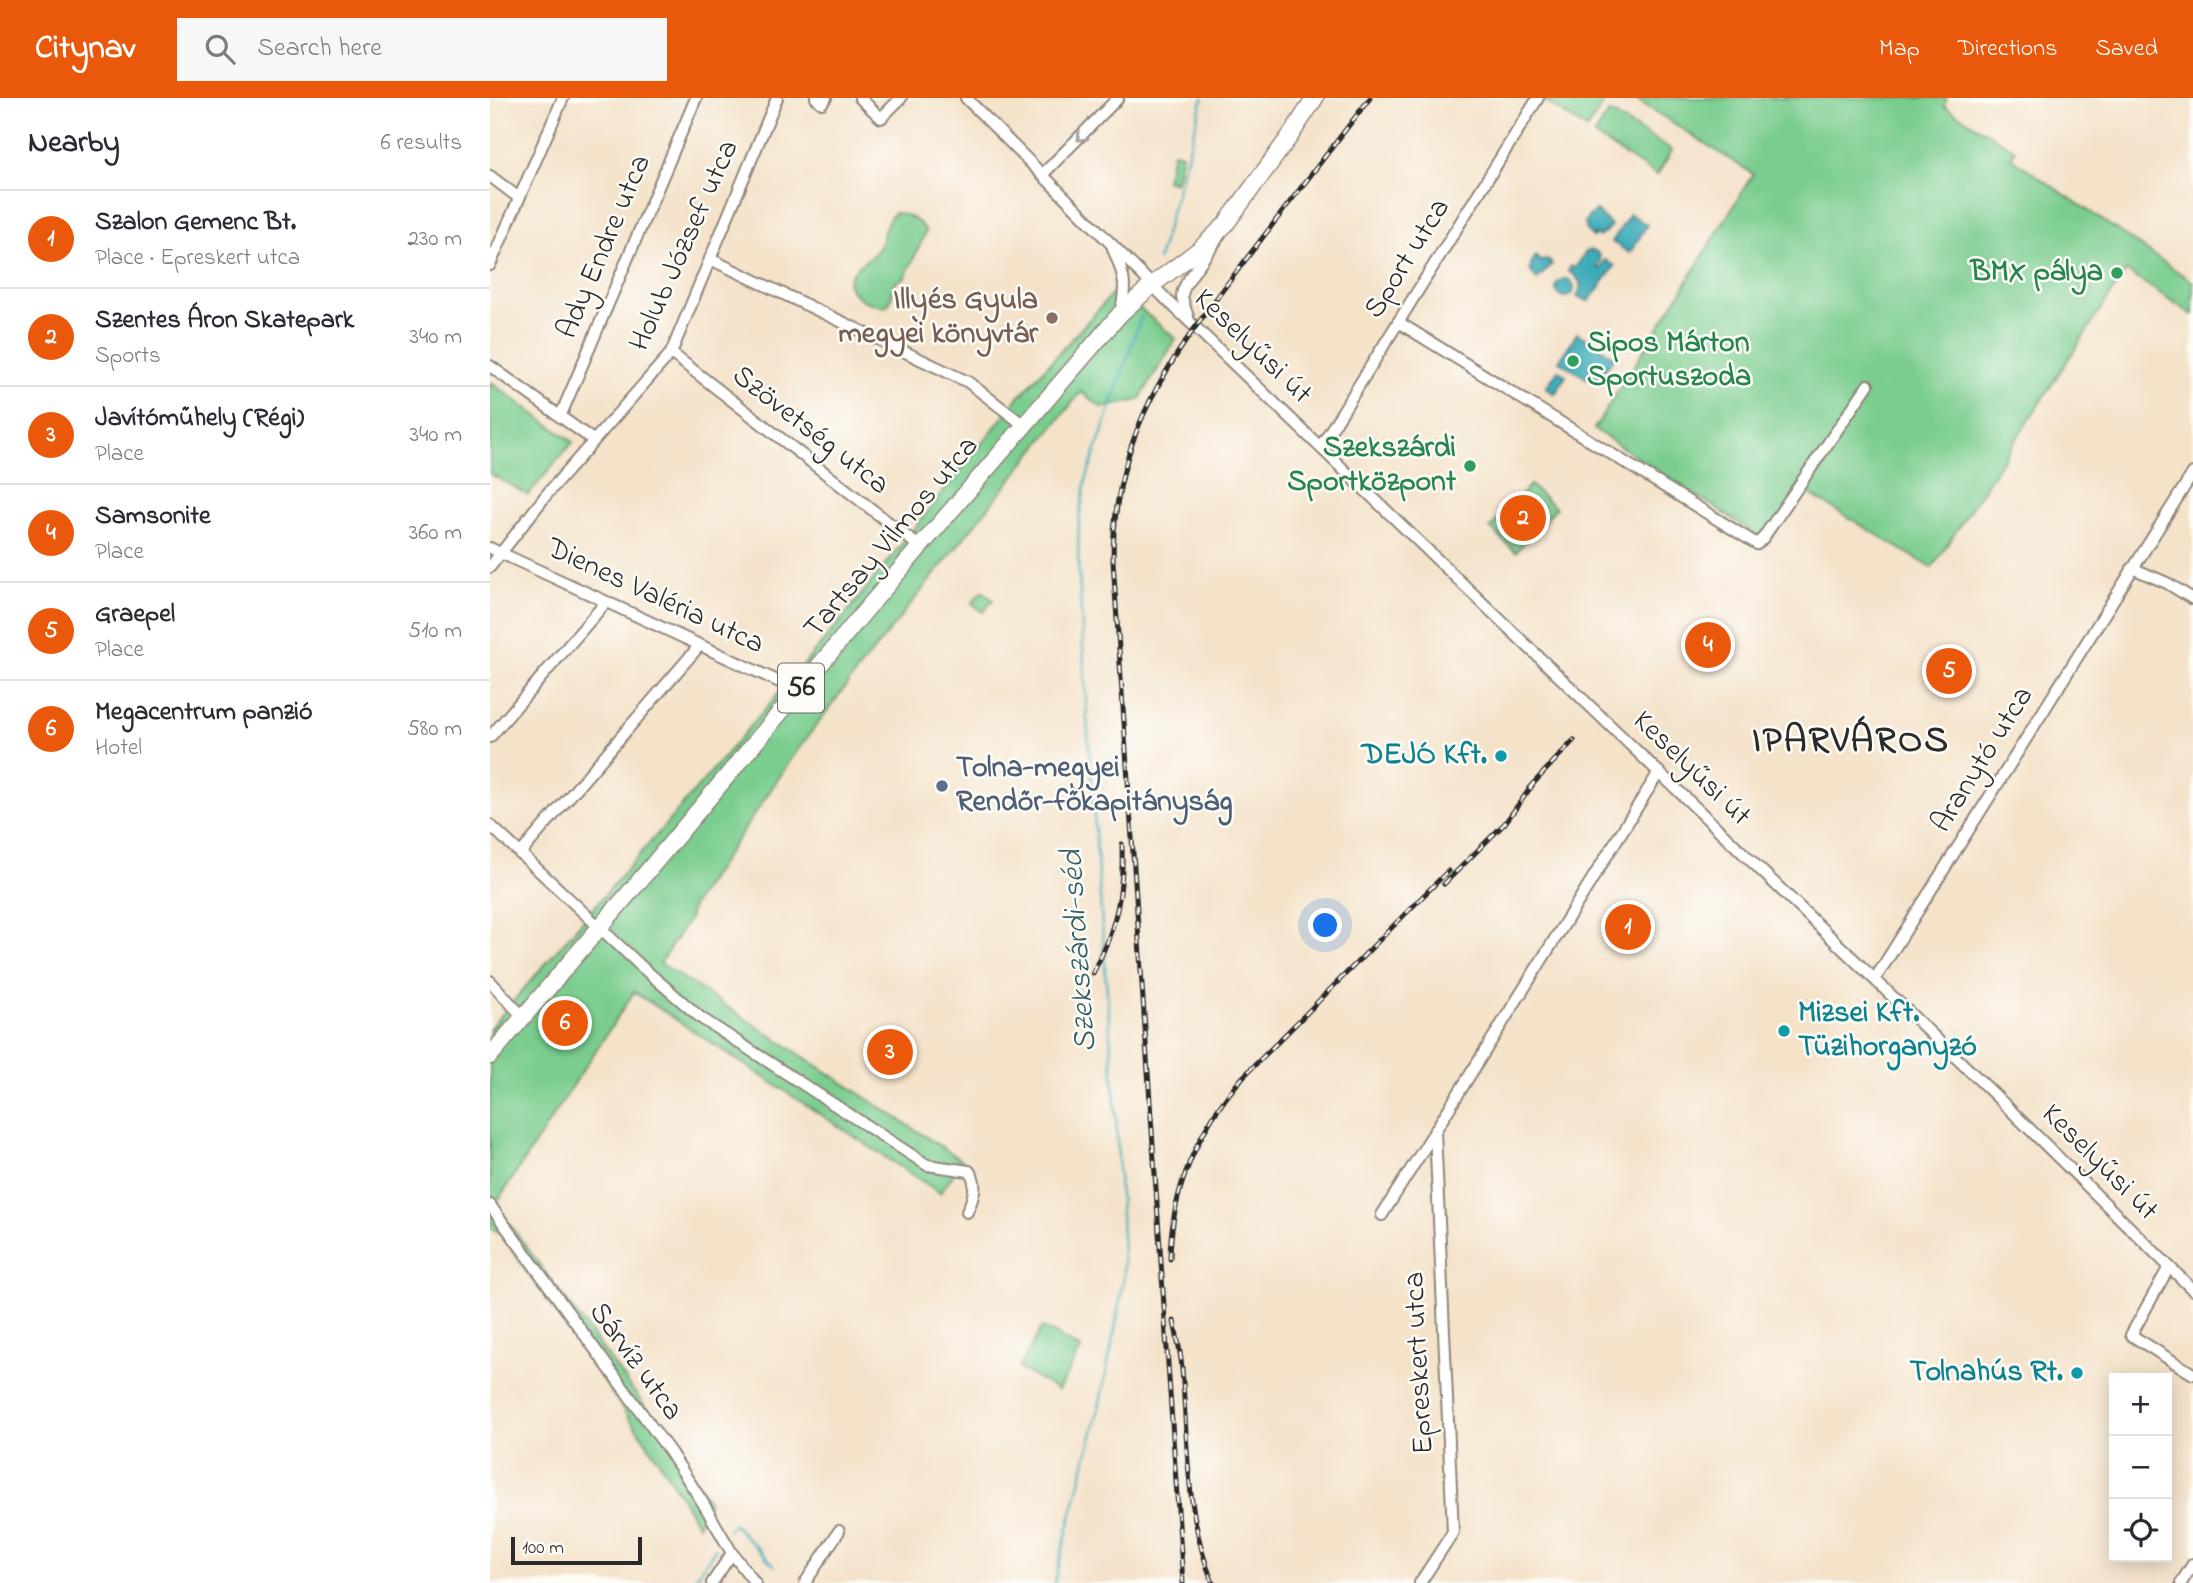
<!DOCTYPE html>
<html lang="en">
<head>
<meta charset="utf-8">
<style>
  body { margin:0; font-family:"Indie Flower",sans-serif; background:#f7f7f7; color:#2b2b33 }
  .controls { position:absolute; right:21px; bottom:21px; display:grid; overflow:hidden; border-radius:0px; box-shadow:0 4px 18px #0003 }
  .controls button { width:63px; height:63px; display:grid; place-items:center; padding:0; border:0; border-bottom:2px solid #e1e1e2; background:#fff; color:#2b2b33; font:35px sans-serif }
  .scale { position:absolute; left:21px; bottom:18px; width:131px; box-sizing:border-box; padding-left:7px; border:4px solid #2b2b2b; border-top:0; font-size:19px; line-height:24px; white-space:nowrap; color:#2b2b2b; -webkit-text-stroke:5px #fdfcf7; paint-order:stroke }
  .you { position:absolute; left:836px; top:828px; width:24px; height:24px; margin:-18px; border:5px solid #fff; border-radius:50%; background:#1a73e8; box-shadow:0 0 0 10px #1a73e833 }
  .badge { display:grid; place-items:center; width:46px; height:46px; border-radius:50%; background:#ea580c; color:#fff; font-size:23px; font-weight:700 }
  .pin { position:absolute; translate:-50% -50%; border:4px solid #fff; box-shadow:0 2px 7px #0006 }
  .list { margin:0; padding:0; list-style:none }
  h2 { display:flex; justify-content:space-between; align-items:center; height:91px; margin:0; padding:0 28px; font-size:30px }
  h2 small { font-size:23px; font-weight:400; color:#7c7c81 }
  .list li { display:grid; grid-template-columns:46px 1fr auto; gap:21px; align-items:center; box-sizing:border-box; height:98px; padding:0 28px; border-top:2px solid #e1e1e2 }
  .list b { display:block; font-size:26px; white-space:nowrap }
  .list p { margin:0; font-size:23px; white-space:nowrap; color:#7c7c81 }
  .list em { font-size:23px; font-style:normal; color:#7c7c81 }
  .icon { flex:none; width:38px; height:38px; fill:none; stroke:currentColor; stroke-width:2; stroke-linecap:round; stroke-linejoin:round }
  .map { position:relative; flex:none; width:1703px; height:1485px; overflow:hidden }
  header { display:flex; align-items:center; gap:42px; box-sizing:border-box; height:98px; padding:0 35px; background:#ea580c; color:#fff }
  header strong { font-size:33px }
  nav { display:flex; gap:38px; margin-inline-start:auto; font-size:24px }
  .search { width:490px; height:63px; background:#f7f7f7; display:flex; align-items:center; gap:18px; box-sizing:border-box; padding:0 24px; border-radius:0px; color:#7c7c81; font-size:26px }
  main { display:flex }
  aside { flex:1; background:#fff }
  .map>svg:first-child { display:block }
  .green { fill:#7acd8f; stroke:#527c5d; stroke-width:2 }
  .water { fill:#3cacb9; stroke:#346c72; stroke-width:2 }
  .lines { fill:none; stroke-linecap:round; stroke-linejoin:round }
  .stream { stroke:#3cacb9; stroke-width:2.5 }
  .minor-casing { stroke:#90867a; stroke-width:14 }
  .primary-casing { stroke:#90867a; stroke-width:19 }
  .minor { stroke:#fff; stroke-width:10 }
  .primary { stroke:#fff; stroke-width:16 }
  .rail-casing { stroke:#2b2b2b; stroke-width:5 }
  .rail { stroke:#fdfcf7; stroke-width:2.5; stroke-dasharray:8; stroke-linecap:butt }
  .oneway { stroke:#a0a0a0 }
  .leisure-dot { fill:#2e9e5b; stroke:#fdfcf7; stroke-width:2.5 }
  .education-dot { fill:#8d6e63; stroke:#fdfcf7; stroke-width:2.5 }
  .culture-dot { fill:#0f9aa8; stroke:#fdfcf7; stroke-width:2.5 }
  .service-dot { fill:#5c6f8a; stroke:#fdfcf7; stroke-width:2.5 }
  .labels { text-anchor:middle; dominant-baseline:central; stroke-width:5; stroke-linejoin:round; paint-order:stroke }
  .shield { fill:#fdfcf7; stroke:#6a6a68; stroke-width:2 }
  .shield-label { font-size:28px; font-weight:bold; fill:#2b2b2b }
  .street-label { font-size:30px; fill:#2b2b2b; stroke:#fdfcf7 }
  .leisure-label { font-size:30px; font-weight:bold; fill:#27864d; stroke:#fdfcf7; text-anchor:end }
  .education-label { font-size:30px; font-weight:bold; fill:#785e54; stroke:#fdfcf7; text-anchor:end }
  .culture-label { font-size:30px; font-weight:bold; fill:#0d838f; stroke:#fdfcf7; text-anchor:end }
  .service-label { font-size:30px; font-weight:bold; fill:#4e5e75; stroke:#fdfcf7; text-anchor:start }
  .water-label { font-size:32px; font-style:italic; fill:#325f64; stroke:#fdfcf7 }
  .district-label { font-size:37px; font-weight:bold; letter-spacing:2px; fill:#2b2b2b; stroke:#fdfcf7 }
</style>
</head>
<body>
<header>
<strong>Citynav</strong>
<div class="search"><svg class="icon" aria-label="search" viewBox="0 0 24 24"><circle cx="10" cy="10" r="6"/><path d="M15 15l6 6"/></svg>Search here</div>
<nav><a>Map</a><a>Directions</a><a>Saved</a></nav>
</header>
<main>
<aside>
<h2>Nearby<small>6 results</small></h2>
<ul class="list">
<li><span class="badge">1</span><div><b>Szalon Gemenc Bt.</b><p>Place · Epreskert utca</p></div><em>230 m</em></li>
<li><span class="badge">2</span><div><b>Szentes Áron Skatepark</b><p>Sports</p></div><em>340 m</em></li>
<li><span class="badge">3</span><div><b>Javítóműhely (Régi)</b><p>Place</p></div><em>340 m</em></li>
<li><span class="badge">4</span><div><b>Samsonite</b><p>Place</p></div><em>360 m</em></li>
<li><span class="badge">5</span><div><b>Graepel</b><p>Place</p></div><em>510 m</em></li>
<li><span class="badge">6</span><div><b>Megacentrum panzió</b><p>Hotel</p></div><em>580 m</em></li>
</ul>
</aside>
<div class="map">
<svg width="1703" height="1485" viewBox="0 0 1703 1485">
  <rect width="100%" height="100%" fill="#fdfcf7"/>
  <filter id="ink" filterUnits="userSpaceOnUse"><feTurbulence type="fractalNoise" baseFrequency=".0143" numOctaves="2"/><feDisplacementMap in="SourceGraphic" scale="14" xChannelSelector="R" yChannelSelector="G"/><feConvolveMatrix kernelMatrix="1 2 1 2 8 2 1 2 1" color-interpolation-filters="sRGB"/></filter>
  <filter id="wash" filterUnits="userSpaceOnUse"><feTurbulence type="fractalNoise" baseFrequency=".00686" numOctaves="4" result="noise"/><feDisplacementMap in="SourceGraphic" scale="28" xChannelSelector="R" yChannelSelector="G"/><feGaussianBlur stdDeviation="1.57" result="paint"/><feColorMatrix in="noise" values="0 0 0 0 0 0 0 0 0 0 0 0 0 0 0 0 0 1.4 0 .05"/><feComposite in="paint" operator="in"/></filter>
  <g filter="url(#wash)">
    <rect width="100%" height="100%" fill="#f4e2c9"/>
    <!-- green -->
    <g class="green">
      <path d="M1054,0h63l-20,31 -44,-29z"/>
      <path d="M1144,0h313l-3,8 71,44 -4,8 182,124v33l-67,-44 -194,297 -129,-78 -35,52 -174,-113 85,-134 74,-121z"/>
      <path d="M1119,14l63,38 -15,25 -63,-39z"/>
      <path d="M683,54l9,2 -7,29 -9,-3z"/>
      <path d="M404,115c12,0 27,8 32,19l-21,45 -10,6 -5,19 -5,5c-17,-4 -32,-8 -37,-25 9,-22 21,-19 30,-33 8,-13 4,-24 16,-36z"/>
      <path d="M627,191l59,50 -37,61 -37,8 -21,-16 -220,274 -64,85 -105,155 -3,13 -29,44 303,198 -23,32 -306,-201 -139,213 155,208 59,88 -11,24 -43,-70 -155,-222 -10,-6v-199l339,-393 190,-238z"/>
      <path d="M0,284l83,60 -45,53 -38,-21z"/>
      <path d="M1040,387l26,23 -40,44 -26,-24z"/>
      <path d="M492,493l11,9 -10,12 -11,-9z"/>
      <path d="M552,1229l39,22 -23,41 -39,-22z"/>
    </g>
    <!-- water -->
    <g class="water">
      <path d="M1106,113l15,14 -6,7 -6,5 -3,-3 -3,3 -8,-8 2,-3 -3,-3 6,-8z"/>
      <path d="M1140,116l17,11 -17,28 -18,-11z"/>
      <path d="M1101,152c11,2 11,11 6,17l3,2 5,-9 10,6 -26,35 -12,-4c7,-12 3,-20 -9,-26l3,-5 4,2 11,-16z"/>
      <path d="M1046,158l4,5 8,-1 4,4 -15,16 -7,-10 2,-8z"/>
      <circle cx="1075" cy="190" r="9"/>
      <path d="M1087,235l37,24 -18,27 -37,-23z"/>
      <path d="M1068,272l8,6 -11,18 -9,-6z"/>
    </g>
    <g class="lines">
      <!-- stream -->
      <g class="stream">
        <path d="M668,162l45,-162"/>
        <path d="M238,1431l6,-4 40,40"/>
        <path d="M202,1485l24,-35"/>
        <path d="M564,1485l45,-175 17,-84 8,-49 -8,-158 -29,-399 -9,-163 1,-36 7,-39 55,-163"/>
      </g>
    </g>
  </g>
  <g filter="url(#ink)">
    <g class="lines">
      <defs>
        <g id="minor">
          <path d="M326,0l6,5 4,-5"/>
          <path d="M370,0l21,20 20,-20"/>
          <path d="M476,0l201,202 828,795 198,195"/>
          <path d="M552,77l76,-77"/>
          <path d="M0,78l29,22"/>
          <path d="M623,151c12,27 14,37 7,65"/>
          <path d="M220,161l258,123 57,44"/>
          <path d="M0,167l73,-167"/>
          <path d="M698,219c-2,-6 -5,-14 -6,-21 0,-14 30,-46 38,-62"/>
          <path d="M908,224l359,222 6,-6 105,-153"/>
          <path d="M181,255l249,194"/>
          <path d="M0,268l103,74"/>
          <path d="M70,319l136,-319"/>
          <path d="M831,348l217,-348"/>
          <path d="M0,450l309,143"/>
          <path d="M0,469l57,-73 124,-141 106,-255"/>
          <path d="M1642,470l35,15 26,16"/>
          <path d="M0,639l116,-135"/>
          <path d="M0,727l153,143 58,50 226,147 42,6c10,11 4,28 -2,41"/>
          <path d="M30,756l180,-209"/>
          <path d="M1385,881l318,-506"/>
          <path d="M0,883l33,36"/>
          <path d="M0,1107l180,247 33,51 29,50 23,30"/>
          <path d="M892,1117l53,-84"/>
          <path d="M1679,1169l-38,68 62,39"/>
          <path d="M222,1485l20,-30"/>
          <path d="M315,1485l34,-52"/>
          <path d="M930,1485l33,-51 -18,-401 224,-359"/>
          <path d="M1691,1485l12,-19"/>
        </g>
        <path id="primary" d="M0,958l151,-177 229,-274 250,-291 32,-29 48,-36 25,-24 65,-89 25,-38"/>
      </defs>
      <!-- minor casing -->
      <use href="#minor" class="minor-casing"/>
      <!-- primary casing -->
      <use href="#primary" class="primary-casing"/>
      <!-- minor -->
      <use href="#minor" class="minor"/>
      <!-- primary -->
      <use href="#primary" class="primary"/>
      <defs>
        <g id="rail">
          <path d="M1039,690l45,-48"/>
          <path d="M954,786l61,-61 29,-40"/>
          <path d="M603,875c23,-44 31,-80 29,-129"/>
          <path d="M680,1161c1,-69 28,-131 73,-182l205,-206"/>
          <path d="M684,1223c3,16 7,32 8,48 6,73 3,146 31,214"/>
          <path d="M693,1485l-70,-1022c0,-133 61,-207 137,-307 40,-52 80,-104 120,-156"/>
        </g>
      </defs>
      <!-- rail casing -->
      <use href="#rail" class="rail-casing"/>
      <!-- rail -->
      <use href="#rail" class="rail"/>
    </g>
    <!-- one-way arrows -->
    <defs><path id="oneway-chevron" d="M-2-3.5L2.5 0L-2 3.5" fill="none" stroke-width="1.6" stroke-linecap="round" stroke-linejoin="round" transform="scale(1.75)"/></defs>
    <use class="oneway" href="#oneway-chevron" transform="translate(591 39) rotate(135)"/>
  </g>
  <!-- markers -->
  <g class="leisure-dot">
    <circle cx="1627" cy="175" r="7"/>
    <circle cx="1083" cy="263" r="7"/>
    <circle cx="980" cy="368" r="7"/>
  </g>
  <circle class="education-dot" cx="562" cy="220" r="7"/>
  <g class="culture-dot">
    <circle cx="1011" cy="658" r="7"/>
    <circle cx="1294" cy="933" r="7"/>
    <circle cx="1587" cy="1275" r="7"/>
  </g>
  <circle class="service-dot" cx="452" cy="688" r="7"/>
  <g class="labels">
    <!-- shield labels -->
    <rect class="shield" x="288" y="565.5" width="46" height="49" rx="5"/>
    <g class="shield-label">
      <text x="311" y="590">56</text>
    </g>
    <!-- street labels -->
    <g class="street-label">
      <text transform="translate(195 148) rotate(-66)">Holub József utca</text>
      <text transform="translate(115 149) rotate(-67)">Ady Endre utca</text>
      <text transform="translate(918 161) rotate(-58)">Sport utca</text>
      <text transform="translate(762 249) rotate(44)">Keselyűsi út</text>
      <text transform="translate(320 333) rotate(38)">Szövetség utca</text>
      <text transform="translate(402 440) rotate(-50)">Tartsay Vilmos utca</text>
      <text transform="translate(165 499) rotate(25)">Dienes Valéria utca</text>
      <text transform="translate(1493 662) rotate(-58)">Aranytó utca</text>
      <text transform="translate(1201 671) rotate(44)">Keselyűsi út</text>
      <text transform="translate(1609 1065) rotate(45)">Keselyűsi út</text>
      <text transform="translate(145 1264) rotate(54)">Sárvíz utca</text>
      <text transform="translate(930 1265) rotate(-93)">Epreskert utca</text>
    </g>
    <!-- leisure labels -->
    <g class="leisure-label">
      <text x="1613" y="175">BMX pálya</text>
      <text x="1097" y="246" text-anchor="start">Sipos Márton<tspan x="1097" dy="34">Sportuszoda</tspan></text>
      <text x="966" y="351">Szekszárdi<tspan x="966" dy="34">Sportközpont</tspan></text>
    </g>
    <!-- education labels -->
    <g class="education-label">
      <text x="548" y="203">Illyés Gyula<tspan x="548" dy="34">megyei könyvtár</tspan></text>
    </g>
    <!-- culture labels -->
    <g class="culture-label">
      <text x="997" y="658">DEJÓ Kft.</text>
      <text x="1308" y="916" text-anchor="start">Mizsei Kft.<tspan x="1308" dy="34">Tüzihorganyzó</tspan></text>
      <text x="1573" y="1275">Tolnahús Rt.</text>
    </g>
    <!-- service labels -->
    <g class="service-label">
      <text x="466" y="671">Tolna-megyei<tspan x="466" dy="34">Rendőr-főkapitányság</tspan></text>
    </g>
    <!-- water labels -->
    <g class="water-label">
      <text transform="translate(590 853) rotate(-94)">Szekszárdi-séd</text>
    </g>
    <!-- district labels -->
    <g class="district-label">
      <text x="1361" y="644">IPARVÁROS</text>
    </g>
  </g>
</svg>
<div class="controls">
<button>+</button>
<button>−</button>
<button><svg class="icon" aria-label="locate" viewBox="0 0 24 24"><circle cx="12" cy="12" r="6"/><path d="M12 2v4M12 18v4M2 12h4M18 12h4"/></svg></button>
</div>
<div class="scale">100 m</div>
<div class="you"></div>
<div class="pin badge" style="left:1138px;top:829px">1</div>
<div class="pin badge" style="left:1033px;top:420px">2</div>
<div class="pin badge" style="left:400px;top:954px">3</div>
<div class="pin badge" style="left:1218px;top:547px">4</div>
<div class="pin badge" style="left:1459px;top:573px">5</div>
<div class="pin badge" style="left:75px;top:925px">6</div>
</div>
</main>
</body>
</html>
